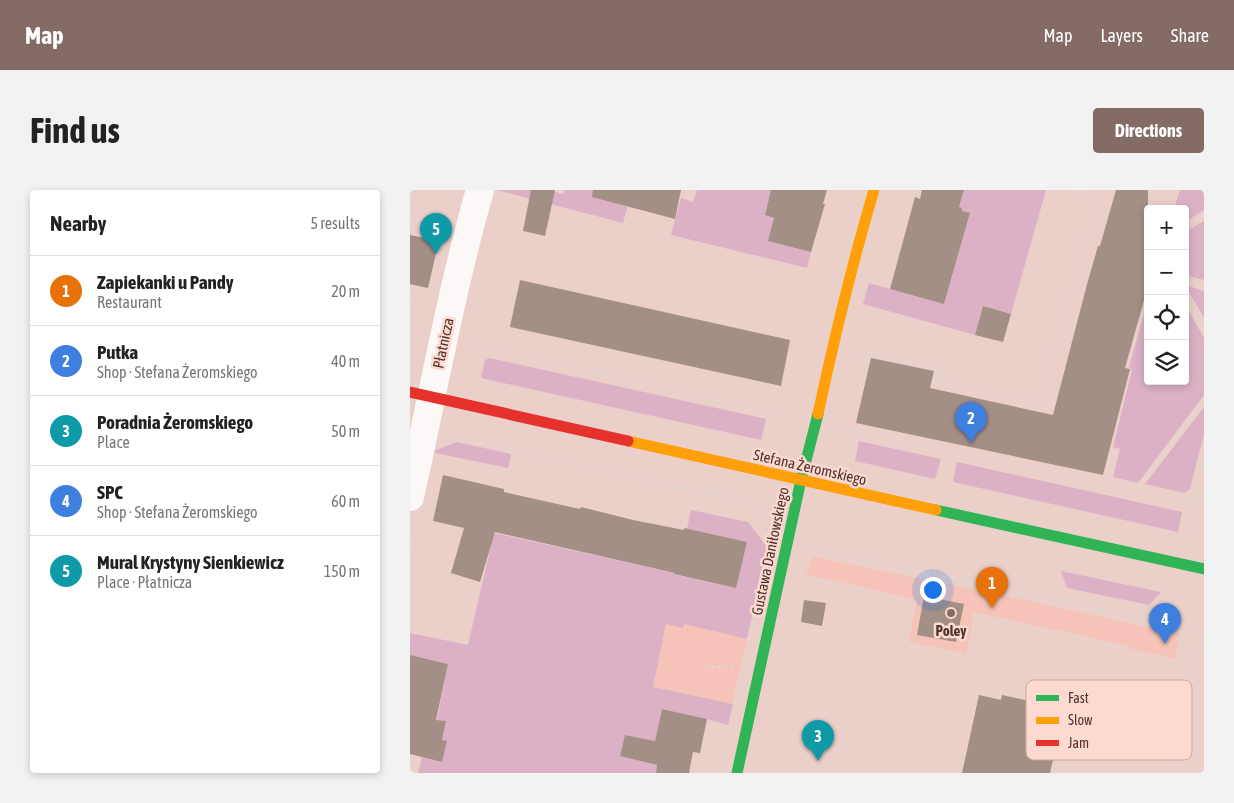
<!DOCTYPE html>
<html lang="en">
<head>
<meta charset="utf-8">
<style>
  body { margin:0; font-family:"Asap Condensed",sans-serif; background:#f2f2f2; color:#222 }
  .controls { position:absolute; right:15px; top:15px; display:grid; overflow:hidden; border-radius:5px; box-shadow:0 2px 8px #0003 }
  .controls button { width:45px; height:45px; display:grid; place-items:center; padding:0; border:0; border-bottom:1px solid #e0e0e0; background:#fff; color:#222; font:25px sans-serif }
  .you { position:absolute; left:522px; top:399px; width:18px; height:18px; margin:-12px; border:4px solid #fff; border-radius:50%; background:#1a73e8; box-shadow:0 0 0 8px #1a73e833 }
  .badge { display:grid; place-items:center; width:32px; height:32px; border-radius:50%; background:#846b65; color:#fff; font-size:16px; font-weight:700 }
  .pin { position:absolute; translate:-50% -41px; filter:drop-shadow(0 1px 2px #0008) }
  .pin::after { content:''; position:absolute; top:26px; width:18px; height:15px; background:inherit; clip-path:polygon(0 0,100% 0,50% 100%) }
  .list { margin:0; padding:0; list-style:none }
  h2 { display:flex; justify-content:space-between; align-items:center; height:65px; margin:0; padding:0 20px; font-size:21px }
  h2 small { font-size:16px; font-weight:400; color:#767676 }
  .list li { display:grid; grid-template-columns:32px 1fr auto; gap:15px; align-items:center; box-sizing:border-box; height:70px; padding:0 20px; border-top:1px solid #e0e0e0 }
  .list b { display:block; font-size:19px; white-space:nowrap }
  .list p { margin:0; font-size:16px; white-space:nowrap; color:#767676 }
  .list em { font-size:16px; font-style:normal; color:#767676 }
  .icon { flex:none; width:28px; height:28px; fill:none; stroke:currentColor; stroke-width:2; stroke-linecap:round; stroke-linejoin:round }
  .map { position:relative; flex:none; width:794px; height:583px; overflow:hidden; border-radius:5px }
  header { display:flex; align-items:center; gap:30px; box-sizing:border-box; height:70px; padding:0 25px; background:#846b65; color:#fff }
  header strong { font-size:24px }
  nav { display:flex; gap:28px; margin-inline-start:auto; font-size:18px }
  .intro { display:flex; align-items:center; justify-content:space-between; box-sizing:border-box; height:120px; padding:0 30px }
  h1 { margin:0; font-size:35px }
  .button { padding:12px 22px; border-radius:5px; background:#846b65; color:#fff; font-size:18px; font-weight:700 }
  main { display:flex; gap:30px; padding:0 30px }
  aside { flex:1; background:#fff; border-radius:5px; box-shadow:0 2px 8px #0003 }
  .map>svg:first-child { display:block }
  .built { fill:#f5c3b7 }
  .green { fill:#dcb1c6 }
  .building { fill:#a38f86 }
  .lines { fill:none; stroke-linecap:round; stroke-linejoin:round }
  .path { stroke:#e0d7d5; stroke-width:3; stroke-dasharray:2.5 4; stroke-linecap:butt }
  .street { stroke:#fcf8f7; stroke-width:28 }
  .fast { stroke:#30b455; stroke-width:11 }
  .slow { stroke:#ff9f0a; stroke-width:11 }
  .jam { stroke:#e5322d; stroke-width:11 }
  .poi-dot { fill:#846b65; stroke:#fed9cf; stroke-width:2 }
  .labels { text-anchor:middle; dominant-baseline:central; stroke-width:5; stroke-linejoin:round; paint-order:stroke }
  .street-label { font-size:15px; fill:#4d352f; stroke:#fed9cf }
  .poi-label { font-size:15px; font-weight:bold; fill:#4d352f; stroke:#fed9cf }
  .key { fill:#fed9cf; stroke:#c9a89f; stroke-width:1 }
  .key-label { font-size:14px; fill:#4d352f }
</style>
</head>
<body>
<header>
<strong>Map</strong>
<nav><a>Map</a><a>Layers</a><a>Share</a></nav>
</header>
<div class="intro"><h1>Find us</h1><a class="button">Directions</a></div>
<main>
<aside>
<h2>Nearby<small>5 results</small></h2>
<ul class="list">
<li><span class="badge" style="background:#e8710a">1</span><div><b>Zapiekanki u Pandy</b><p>Restaurant</p></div><em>20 m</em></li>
<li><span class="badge" style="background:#3f7fe0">2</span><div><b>Putka</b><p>Shop · Stefana Żeromskiego</p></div><em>40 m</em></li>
<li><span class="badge" style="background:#0f9aa8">3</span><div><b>Poradnia Żeromskiego</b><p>Place</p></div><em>50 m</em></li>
<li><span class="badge" style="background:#3f7fe0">4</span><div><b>SPC</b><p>Shop · Stefana Żeromskiego</p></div><em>60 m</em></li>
<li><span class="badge" style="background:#0f9aa8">5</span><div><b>Mural Krystyny Sienkiewicz</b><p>Place · Płatnicza</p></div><em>150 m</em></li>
</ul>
</aside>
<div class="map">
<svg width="794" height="583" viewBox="0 0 794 583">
  <rect width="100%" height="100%" fill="#ebd0ca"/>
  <!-- built -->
  <g class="built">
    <path d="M405,367l214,44 151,33 -6,25 -43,-10 -1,-3 -156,-34 -8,42 -57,-12 8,-42 -111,-26 5,-14z"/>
    <path d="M256,434l17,4 1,-4 63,15 -15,65 -79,-17z"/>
  </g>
  <!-- green -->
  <g class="green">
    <path d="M87,0h52l14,4 2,-4h67l-9,33z"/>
    <path d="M287,0h84l-11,5 -5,20 9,3 -5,23 42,11 -4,16 -136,-33 10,-37 12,4z"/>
    <path d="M554,0h82l-35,124 -28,-8 -8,29 -112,-31 6,-21 75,21 26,-91 -9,-2 -2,-4z"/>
    <path d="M770,0h24v20l-19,12v-13h-11z"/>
    <path d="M794,31v59l-19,-5v-43z"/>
    <path d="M775,95l19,6v27z"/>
    <path d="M738,110v81h37v-77l19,34v57l-66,88 -25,-6 7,-28 -7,-2 19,-77 -3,-3z"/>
    <path d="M80,168l276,61 -5,21 -280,-62 4,-18z"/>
    <path d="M794,217v27l-14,55 -5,4 -40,-9z"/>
    <path d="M449,251l82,18 -6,20 -80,-18z"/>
    <path d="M47,252l54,12 -3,14 -73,-15 1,-3z"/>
    <path d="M547,272l225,50 -4,20 -225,-50z"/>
    <path d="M281,320l57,12 19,25 -20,92 -63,-15 -1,4 -17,-4 -13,63 80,17 -5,21 -21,-6 -45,-10 -7,32 -30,-6 -5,21 37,9 -1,8h-238l4,-16 20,5 5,-21 -5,-1 4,-18 -9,-2 11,-56 -38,-9v-22l58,12 26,-112 181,40 -1,1 2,1 60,13 10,-46 -59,-13z"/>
    <path d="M651,381l100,21 -12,13 -82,-17z"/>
  </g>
  <!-- building -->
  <g class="building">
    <path d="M121,0h24l-10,46 -22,-5z"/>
    <path d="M183,0h88l-6,29 -83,-22z"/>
    <path d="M361,0h56l-4,14h2l-14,48 -43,-11 6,-23 -9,-3z"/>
    <path d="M512,0h42l-5,17 3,1v3l8,2 -26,91 -54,-15 25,-92 5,2z"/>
    <path d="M706,0h32v96l-23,82 5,1 -27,106 -247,-52 15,-65 63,13 -4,17 123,27 33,-127 12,-42h2z"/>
    <path d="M0,45l29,6 -11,47 -18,-4z"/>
    <path d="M110,90l270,60 -9,46 -271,-59z"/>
    <path d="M573,116l28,8 -8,28 -28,-7z"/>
    <path d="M33,285l61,14v3l76,17 1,-2 52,13 51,10v-2l63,14 -11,46 -62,-14 1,-1 -180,-41 -15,50 -29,-9 13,-45 -31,-7z"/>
    <path d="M514,406l40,8 -8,38 -39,-7z"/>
    <path d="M394,410l22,3 -4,23 -21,-4z"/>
    <path d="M0,465l38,9 -12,56 10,1 -4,19 5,1 -5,21 -32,-8z"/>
    <path d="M569,505l22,5 1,-5 28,6 1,-3 34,8 -15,67h-88z"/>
    <path d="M252,519l45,10 -7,34 -7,-1 -4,21h-33l1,-8 -37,-9 5,-21 30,6z"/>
  </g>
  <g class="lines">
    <!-- path -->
    <g class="path">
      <path d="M664,0l24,9"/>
      <path d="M0,29l33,7"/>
      <path d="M775,36l19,-12"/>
      <path d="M775,90l19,6"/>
      <path d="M775,104l19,34"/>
      <path d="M0,114l1,-4"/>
      <path d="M62,153l317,74"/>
      <path d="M449,162l82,18 -3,11 103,22 60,-213"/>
      <path d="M432,238l362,79"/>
      <path d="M40,251l8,-2 277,59 19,7 11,13"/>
      <path d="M697,295l7,-33 -4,-1"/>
      <path d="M725,301l69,-89"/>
      <path d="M789,315l5,-17"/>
      <path d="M776,346l5,-33 13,-46"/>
      <path d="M403,359l352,74"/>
      <path d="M0,362l6,-28"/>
      <path d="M762,402l-7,31 38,10"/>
      <path d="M295,477h28"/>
      <path d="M693,583l7,-35 68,13"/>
      <path d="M764,583l29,-140"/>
    </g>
    <!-- street -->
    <path class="street" d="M0,307c23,-103 41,-206 70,-307"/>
    <!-- fast -->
    <g class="fast">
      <path d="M526,320l268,59"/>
      <path d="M327,583l64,-293 17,-66"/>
    </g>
    <!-- slow -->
    <g class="slow">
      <path d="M408,224c16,-75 34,-150 56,-224"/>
      <path d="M218,251l308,69"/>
    </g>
    <!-- jam -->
    <path class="jam" d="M0,202l218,49"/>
  </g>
  <!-- markers -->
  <circle class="poi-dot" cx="541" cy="423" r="5"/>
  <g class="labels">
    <!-- street labels -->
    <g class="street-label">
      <text transform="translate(33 153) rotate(-78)">Płatnicza</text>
      <text transform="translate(400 277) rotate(13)">Stefana Żeromskiego</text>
      <text transform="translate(360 361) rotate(-78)">Gustawa Daniłowskiego</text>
    </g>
    <!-- poi labels -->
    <g class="poi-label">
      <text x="541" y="440">Poley</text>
    </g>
  </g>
  <!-- legend -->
  <rect x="616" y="490" width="166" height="80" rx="8" class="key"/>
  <rect x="626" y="505" width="23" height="6" fill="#30b455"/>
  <rect x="626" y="527" width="23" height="7" fill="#ff9f0a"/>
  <rect x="626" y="550" width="23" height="6" fill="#e5322d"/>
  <g class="key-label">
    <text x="658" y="513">Fast</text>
    <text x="658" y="535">Slow</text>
    <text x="658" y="558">Jam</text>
  </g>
</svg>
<div class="controls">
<button>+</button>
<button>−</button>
<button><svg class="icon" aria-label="locate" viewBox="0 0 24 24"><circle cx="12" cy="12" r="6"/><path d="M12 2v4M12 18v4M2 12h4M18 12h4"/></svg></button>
<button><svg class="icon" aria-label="layers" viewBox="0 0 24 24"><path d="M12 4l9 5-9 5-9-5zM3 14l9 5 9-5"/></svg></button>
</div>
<div class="you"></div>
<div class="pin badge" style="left:582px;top:418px;background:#e8710a">1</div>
<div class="pin badge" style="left:561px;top:253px;background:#3f7fe0">2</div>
<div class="pin badge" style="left:408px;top:571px;background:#0f9aa8">3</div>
<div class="pin badge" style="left:755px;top:454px;background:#3f7fe0">4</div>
<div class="pin badge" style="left:26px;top:64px;background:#0f9aa8">5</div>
</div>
</main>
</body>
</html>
